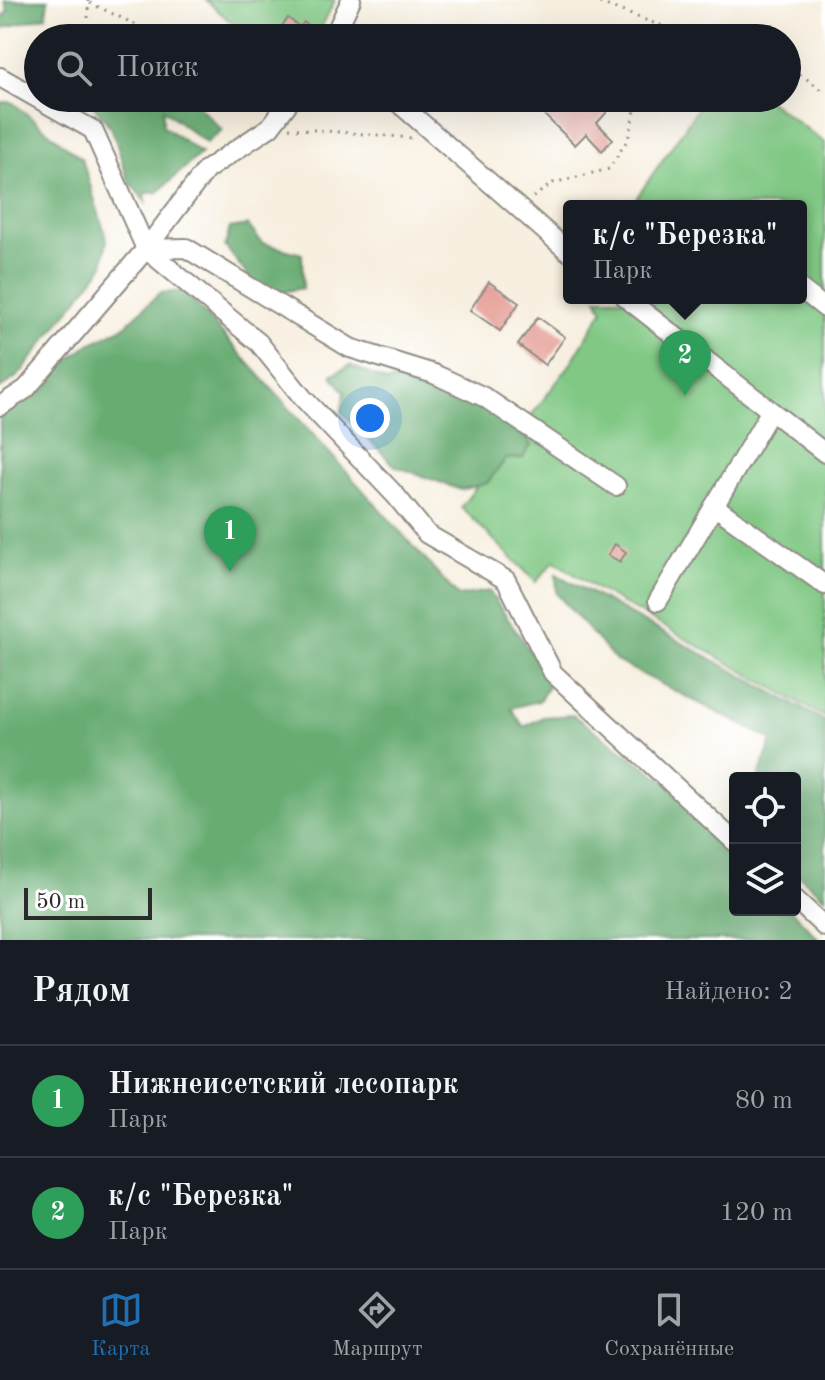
<!DOCTYPE html>
<html lang="ru">
<head>
<meta charset="utf-8">
<style>
  body { margin:0; font-family:"Old Standard TT",serif; background:#242831; color:#f1f3f6 }
  .controls { position:absolute; right:24px; bottom:24px; display:grid; overflow:hidden; border-radius:8px; box-shadow:0 8px 32px #0002 }
  .controls button { width:72px; height:72px; display:grid; place-items:center; padding:0; border:0; border-bottom:2px solid #363941; background:#171b24; color:#f1f3f6; font:40px sans-serif }
  .scale { position:absolute; left:24px; bottom:20px; width:128px; box-sizing:border-box; padding-left:8px; border:4px solid #2b2b2b; border-top:0; font-size:22px; line-height:28px; white-space:nowrap; color:#2b2b2b; -webkit-text-stroke:6px #fff; paint-order:stroke }
  .you { position:absolute; left:370px; top:418px; width:28px; height:28px; margin:-20px; border:6px solid #fff; border-radius:50%; background:#1a73e8; box-shadow:0 0 0 12px #1a73e833 }
  .badge { display:grid; place-items:center; width:52px; height:52px; border-radius:50%; background:#1f6fb2; color:#fff; font-size:26px; font-weight:700 }
  .pin { position:absolute; translate:-50% -66px; filter:drop-shadow(0 2px 4px #0008) }
  .pin::after { content:''; position:absolute; top:42px; width:28px; height:24px; background:inherit; clip-path:polygon(0 0,100% 0,50% 100%) }
  .popup { position:absolute; left:563px; top:200px; width:244px; height:104px; box-sizing:border-box; display:grid; place-content:center; border-radius:8px; background:#171b24; filter:drop-shadow(0 2px 6px #0005); font-size:26px; white-space:nowrap; color:#9ea1a6 }
  .popup b { font-size:30px; color:#f1f3f6 }
  .popup::after { content:''; position:absolute; left:50%; top:100%; margin-left:-16px; border:16px solid transparent; border-top-color:#171b24 }
  .list { margin:0; padding:0; list-style:none }
  h2 { display:flex; justify-content:space-between; align-items:center; height:104px; margin:0; padding:0 32px; font-size:34px }
  h2 small { font-size:26px; font-weight:400; color:#9ea1a6 }
  .list li { display:grid; grid-template-columns:52px 1fr auto; gap:24px; align-items:center; box-sizing:border-box; height:112px; padding:0 32px; border-top:2px solid #363941 }
  .list b { display:block; font-size:30px; white-space:nowrap }
  .list p { margin:0; font-size:26px; white-space:nowrap; color:#9ea1a6 }
  .list em { font-size:26px; font-style:normal; color:#9ea1a6 }
  .icon { flex:none; width:44px; height:44px; fill:none; stroke:currentColor; stroke-width:2; stroke-linecap:round; stroke-linejoin:round }
  .map { position:relative; flex:none; width:825px; height:940px; overflow:hidden }
  .search { position:absolute; background:#171b24; box-shadow:0 8px 32px #0002; left:24px; right:24px; top:24px; height:88px; display:flex; align-items:center; gap:20px; box-sizing:border-box; padding:0 28px; border-radius:44px; color:#9ea1a6; font-size:30px }
  .sheet { height:328px; background:#171b24 }
  nav { display:flex; justify-content:space-around; align-items:center; box-sizing:border-box; height:112px; border-top:2px solid #363941; background:#171b24; font-size:22px; color:#9ea1a6 }
  nav a { display:grid; justify-items:center; gap:4px }
  nav .on { color:#1f6fb2 }
  .map>svg:first-child { display:block }
  .green { fill:#80c884; stroke:#567a58; stroke-width:2 }
  .forest { fill:#68ac72; stroke:#4a6c4e; stroke-width:2 }
  .building { fill:#e7a19a }
  .lines { fill:none; stroke-linecap:round; stroke-linejoin:round }
  .minor-casing { stroke:#918d85; stroke-width:22 }
  .path { stroke:#918d85; stroke-width:3; stroke-dasharray:2 6; stroke-linecap:butt }
  .minor { stroke:#fff; stroke-width:18 }
</style>
</head>
<body>
<div class="map">
<svg width="825" height="940" viewBox="0 0 825 940">
  <rect width="100%" height="100%" fill="#fff"/>
  <filter id="ink" filterUnits="userSpaceOnUse"><feTurbulence type="fractalNoise" baseFrequency=".0125" numOctaves="2"/><feDisplacementMap in="SourceGraphic" scale="16" xChannelSelector="R" yChannelSelector="G"/><feConvolveMatrix kernelMatrix="1 2 1 2 8 2 1 2 1" color-interpolation-filters="sRGB"/></filter>
  <filter id="wash" filterUnits="userSpaceOnUse"><feTurbulence type="fractalNoise" baseFrequency=".006" numOctaves="4" result="noise"/><feDisplacementMap in="SourceGraphic" scale="32" xChannelSelector="R" yChannelSelector="G"/><feGaussianBlur stdDeviation="1.8" result="paint"/><feColorMatrix in="noise" values="0 0 0 0 0 0 0 0 0 0 0 0 0 0 0 0 0 1.4 0 .05"/><feComposite in="paint" operator="in"/></filter>
  <g filter="url(#wash)">
    <rect width="100%" height="100%" fill="#f7efdf"/>
    <!-- green -->
    <g class="green">
      <path d="M206,0h129l-19,38h-67z"/>
      <path d="M705,98h60l60,45v574l-230,-129 -41,-27 -18,21 -75,-75 108,-141 34,-56 -6,-12h204v-92h-170z"/>
    </g>
    <!-- forest -->
    <g class="forest">
      <path d="M4,0h44l-2,16 -46,13v-9l8,-9z"/>
      <path d="M92,98h99l31,32 -16,13 -43,-34v17l38,27 -44,40h-12l1,10 -18,-23 -16,-51 -21,-27z"/>
      <path d="M0,102h12l70,57 25,81 -4,26 -84,109 -19,14z"/>
      <path d="M248,225l14,18 40,11 1,34 -40,8 -38,-50 5,-18z"/>
      <path d="M184,291l274,305 31,-5 62,91 -12,19 -28,7 13,19 19,-10 30,-2 92,66 70,72v57h56l29,30h-820v-527l88,-68 37,-19 35,-33z"/>
      <path d="M350,365l37,17 24,-8 63,19 2,15 32,8 23,29 -8,13 -17,1 -19,24 -26,7 -66,-24 -54,-54 4,-20 -14,-17z"/>
      <path d="M556,574l269,147v177l-30,-26v-94h-37l14,-38 -156,-79 -59,-67z"/>
    </g>
    <g id="blocks">
      <!-- building -->
      <g class="building">
        <path d="M288,18l12,9 4,-5 11,10 -5,6h-37z"/>
        <path d="M527,98h67l13,14 -10,11 16,16 -11,12 -16,-17 -11,11z"/>
        <path d="M489,282l30,21 -19,28 -30,-21z"/>
        <path d="M538,317l27,20 -20,28 -27,-20z"/>
        <path d="M615,544l11,8 -6,10 -12,-7z"/>
      </g>
    </g>
  </g>
  <g filter="url(#ink)">
    <use href="#blocks" fill-opacity="0" stroke="#918d85" stroke-width="2"/>
    <g class="lines">
      <defs>
        <g id="minor">
          <path d="M333,38l18,-38"/>
          <path d="M0,77l93,53 53,119 113,94 44,55 93,98 31,38 79,46 47,93 182,169"/>
          <path d="M393,98l176,154"/>
          <path d="M146,249l40,-1 164,100 84,26 50,23 132,89"/>
          <path d="M801,289l24,19"/>
          <path d="M626,298l199,155"/>
          <path d="M0,406l26,-17 120,-140 60,-79 64,-43 22,-29"/>
          <path d="M714,506l111,79"/>
          <path d="M658,601l112,-189"/>
          <path d="M795,899l30,28"/>
        </g>
      </defs>
      <!-- minor casing -->
      <use href="#minor" class="minor-casing"/>
      <!-- path -->
      <g class="path">
        <path d="M88,0v38"/>
        <path d="M592,0l64,24 52,14"/>
        <path d="M90,3l55,26h51l13,9"/>
        <path d="M653,38l3,-14"/>
        <path d="M787,65l38,27"/>
        <path d="M90,98l1,12"/>
        <path d="M289,128l124,10"/>
        <path d="M533,197l20,-14 56,-14 19,-30 10,-41"/>
      </g>
      <!-- minor -->
      <use href="#minor" class="minor"/>
    </g>
  </g>
</svg>
<div class="controls">
<button><svg class="icon" aria-label="locate" viewBox="0 0 24 24"><circle cx="12" cy="12" r="6"/><path d="M12 2v4M12 18v4M2 12h4M18 12h4"/></svg></button>
<button><svg class="icon" aria-label="layers" viewBox="0 0 24 24"><path d="M12 4l9 5-9 5-9-5zM3 14l9 5 9-5"/></svg></button>
</div>
<div class="scale">50 m</div>
<div class="you"></div>
<div class="pin badge" style="left:230px;top:572px;background:#2e9e5b">1</div>
<div class="pin badge" style="left:685px;top:396px;background:#2e9e5b">2</div>
<div class="popup"><b>к/с &quot;Березка&quot;</b>Парк</div>
<div class="search"><svg class="icon" aria-label="search" viewBox="0 0 24 24"><circle cx="10" cy="10" r="6"/><path d="M15 15l6 6"/></svg>Поиск</div>
</div>
<section class="sheet">
<h2>Рядом<small>Найдено: 2</small></h2>
<ul class="list">
<li><span class="badge" style="background:#2e9e5b">1</span><div><b>Нижнеисетский лесопарк</b><p>Парк</p></div><em>80 m</em></li>
<li><span class="badge" style="background:#2e9e5b">2</span><div><b>к/с &quot;Березка&quot;</b><p>Парк</p></div><em>120 m</em></li>
</ul>
</section>
<nav>
<a class="on"><svg class="icon" aria-label="map" viewBox="0 0 24 24"><path d="M3 6l6-2 6 2 6-2v14l-6 2-6-2-6 2zM9 4v14M15 6v14"/></svg>Карта</a>
<a><svg class="icon" aria-label="directions" viewBox="0 0 24 24"><path d="M12 3l9 9-9 9-9-9zM9 14v-3h6M13 9l2 2-2 2"/></svg>Маршрут</a>
<a><svg class="icon" aria-label="saved" viewBox="0 0 24 24"><path d="M7 4h10v16l-5-4-5 4z"/></svg>Сохранённые</a>
</nav>
</body>
</html>
